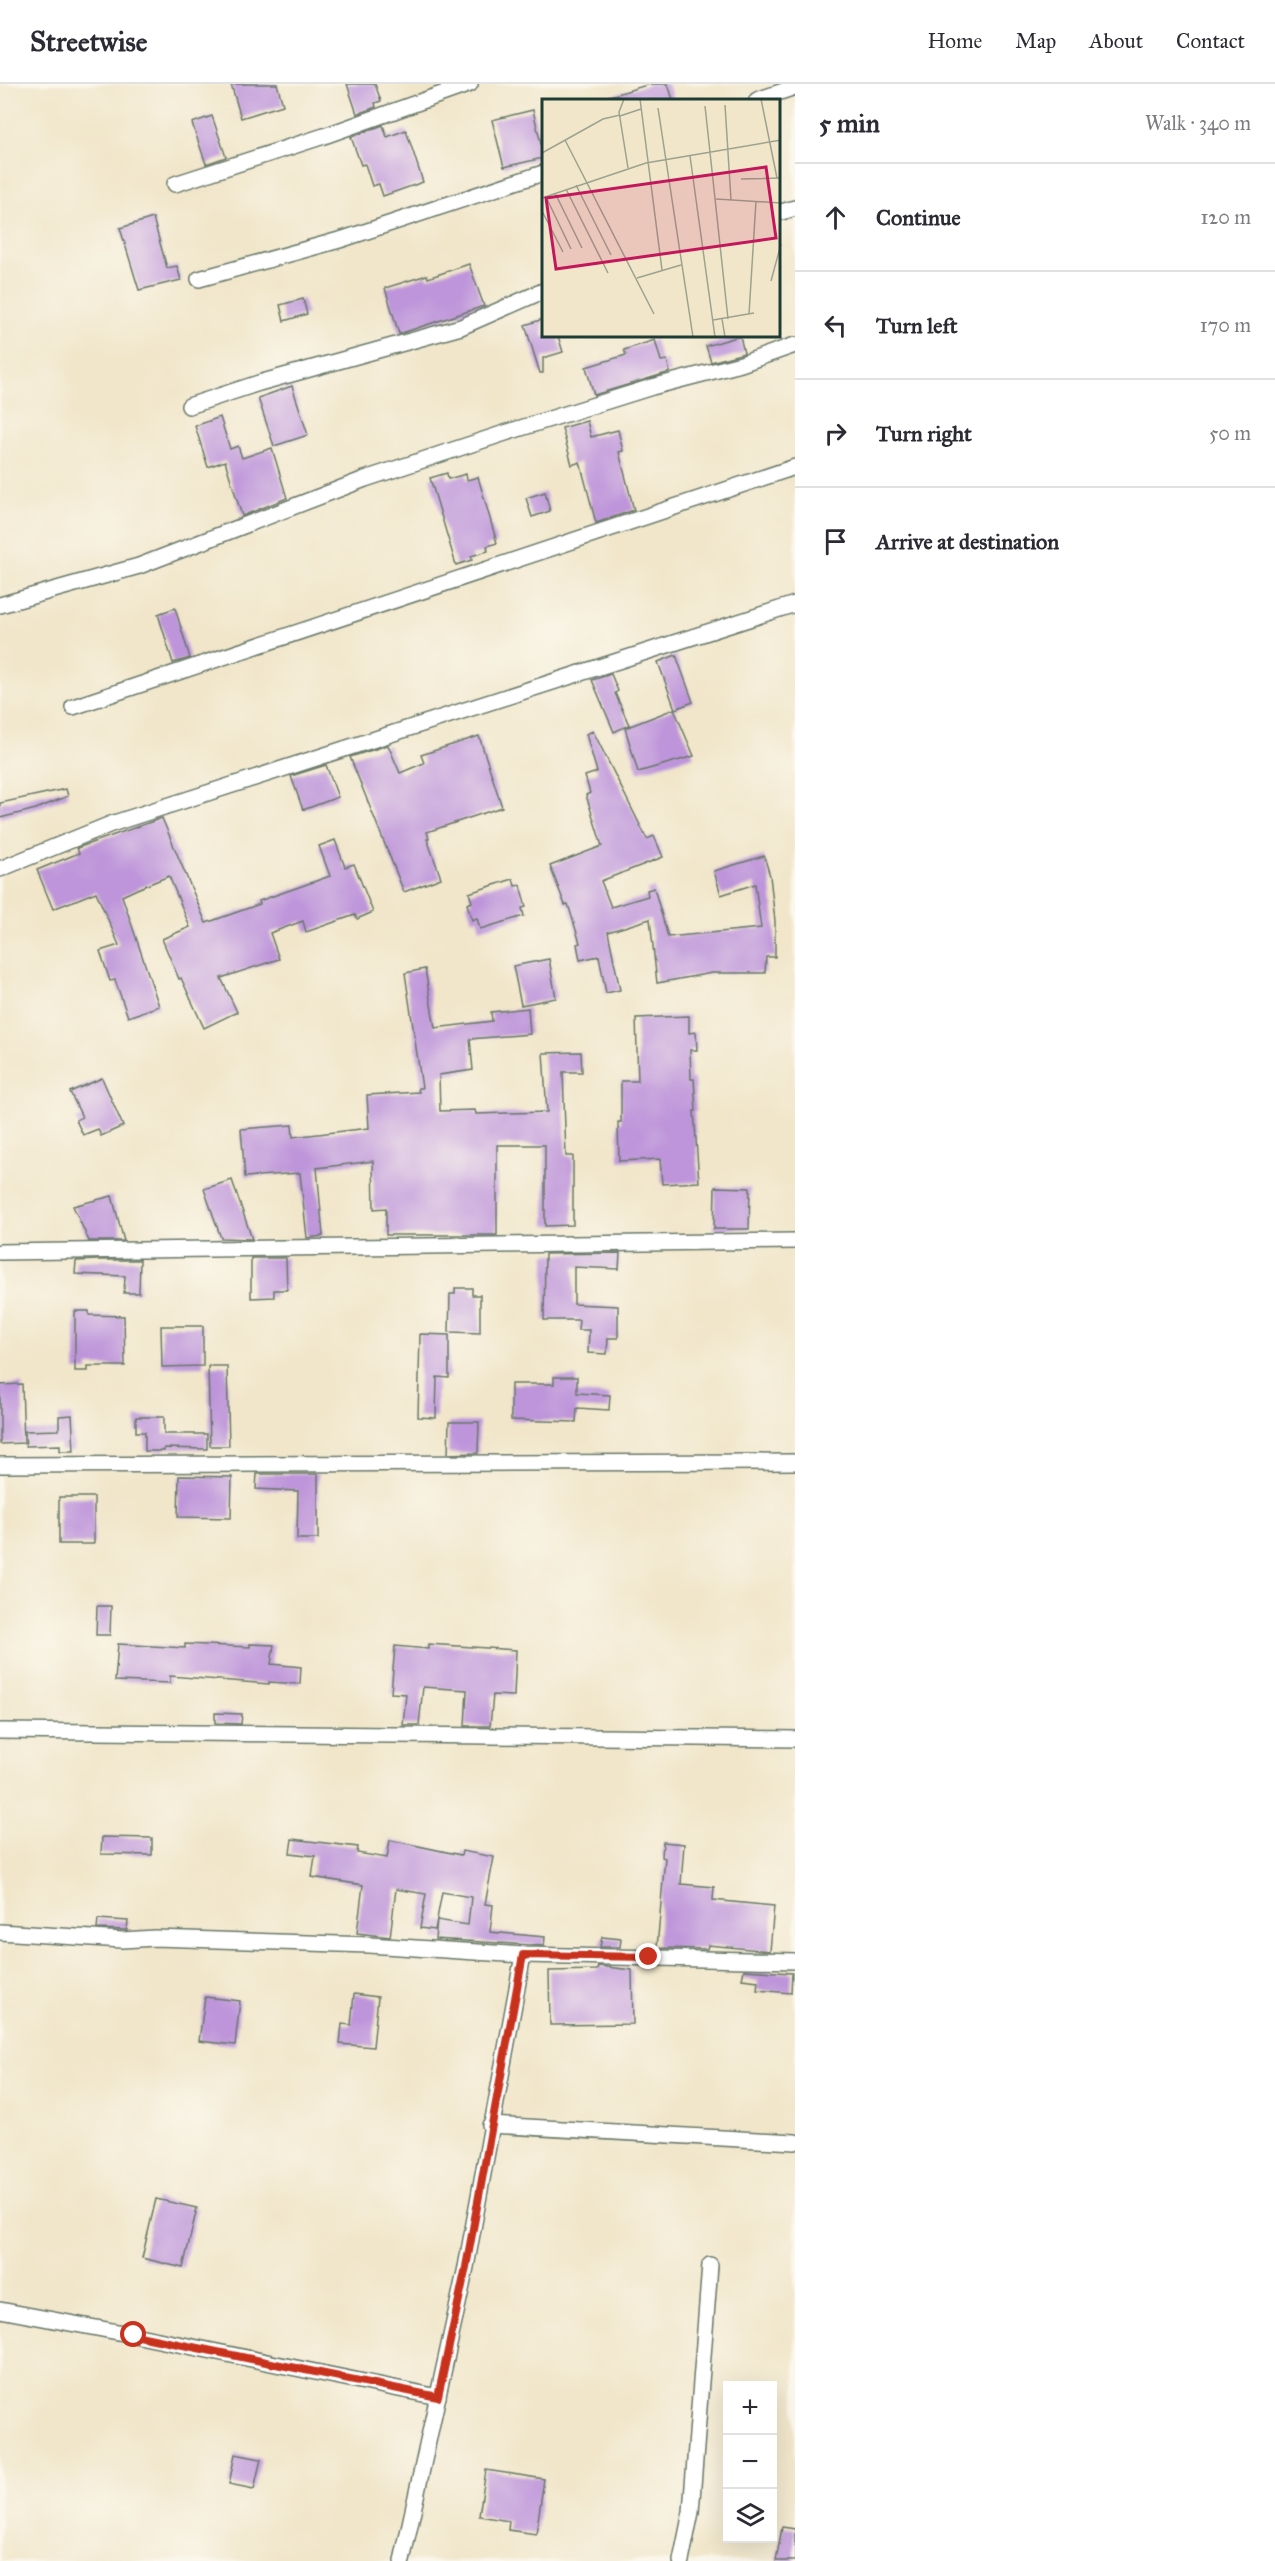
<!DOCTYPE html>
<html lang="en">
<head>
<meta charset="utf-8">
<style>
  body { margin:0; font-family:"IM FELL Great Primer",serif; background:#f2f2f3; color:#2b2b33 }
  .controls { position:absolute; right:18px; bottom:18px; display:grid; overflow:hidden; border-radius:0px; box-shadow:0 6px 24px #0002 }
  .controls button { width:54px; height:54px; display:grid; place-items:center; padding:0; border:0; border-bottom:2px solid #e1e1e2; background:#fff; color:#2b2b33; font:30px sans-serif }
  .stop { position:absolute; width:18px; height:18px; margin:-14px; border:4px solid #c8321e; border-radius:50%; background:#fff }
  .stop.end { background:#c8321e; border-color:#fff; box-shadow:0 2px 6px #0008 }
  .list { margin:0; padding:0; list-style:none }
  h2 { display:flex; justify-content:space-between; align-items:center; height:78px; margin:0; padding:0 24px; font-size:26px }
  h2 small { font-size:20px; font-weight:400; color:#7c7c81 }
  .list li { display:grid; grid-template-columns:39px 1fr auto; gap:18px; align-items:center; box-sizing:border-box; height:108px; padding:0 24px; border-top:2px solid #e1e1e2 }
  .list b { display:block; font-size:22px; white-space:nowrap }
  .list em { font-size:20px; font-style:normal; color:#7c7c81 }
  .icon { flex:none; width:33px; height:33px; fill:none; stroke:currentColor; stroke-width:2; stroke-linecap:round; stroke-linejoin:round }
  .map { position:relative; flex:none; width:795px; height:2477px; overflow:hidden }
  header { display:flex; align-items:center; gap:36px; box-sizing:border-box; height:84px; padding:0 30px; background:#fff; border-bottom:2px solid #e1e1e2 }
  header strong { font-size:28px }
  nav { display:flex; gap:33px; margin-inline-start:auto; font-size:21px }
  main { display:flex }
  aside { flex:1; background:#fff }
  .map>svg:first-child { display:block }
  .building { fill:#be95da }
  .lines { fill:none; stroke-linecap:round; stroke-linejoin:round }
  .minor-casing { stroke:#687868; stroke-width:18 }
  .minor { stroke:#fff; stroke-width:15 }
  .route { stroke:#c8321e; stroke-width:8 }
  .inset-road { fill:none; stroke:#9da28e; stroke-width:1.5 }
  .view { fill:#c2185b; fill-opacity:0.15; stroke:#c2185b; stroke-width:3 }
  .inset-edge { fill:none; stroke:#1f3d34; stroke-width:3 }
</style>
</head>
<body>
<header>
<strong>Streetwise</strong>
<nav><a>Home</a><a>Map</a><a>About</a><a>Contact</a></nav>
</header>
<main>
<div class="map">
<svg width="795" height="2477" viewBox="0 0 795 2477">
  <rect width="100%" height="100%" fill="#fbf7ec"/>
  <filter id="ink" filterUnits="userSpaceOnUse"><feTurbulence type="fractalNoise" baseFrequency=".0167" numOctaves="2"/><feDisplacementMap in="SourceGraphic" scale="12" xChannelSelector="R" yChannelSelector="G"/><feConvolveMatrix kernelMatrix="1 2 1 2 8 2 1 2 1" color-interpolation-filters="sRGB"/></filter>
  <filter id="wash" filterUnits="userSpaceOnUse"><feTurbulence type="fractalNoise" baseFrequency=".008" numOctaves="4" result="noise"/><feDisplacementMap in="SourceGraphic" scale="24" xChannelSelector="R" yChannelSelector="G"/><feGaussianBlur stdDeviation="1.35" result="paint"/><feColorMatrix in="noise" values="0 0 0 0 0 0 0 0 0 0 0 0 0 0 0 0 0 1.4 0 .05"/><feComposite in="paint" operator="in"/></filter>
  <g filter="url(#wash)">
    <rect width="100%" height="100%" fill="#f1e6ca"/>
    <g id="blocks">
      <!-- building -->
      <g class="building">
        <path d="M231,0h46l6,21 -42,13z"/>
        <path d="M347,0h28l6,17 -6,2 1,4 -19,7z"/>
        <path d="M650,0h18l5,16h-65l-1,-3z"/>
        <path d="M533,26l8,34 2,-1v15l-39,9 -12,-47z"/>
        <path d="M212,32l14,41 -20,7 -14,-41z"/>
        <path d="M383,41l4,12 19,-7 17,52 -40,14 -4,-12 -7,2 -7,-22 -4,1 -10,-28z"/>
        <path d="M153,134l14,50 10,-2 4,14 -42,10 -19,-62z"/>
        <path d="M469,180l15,42 -85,28 -14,-46 42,-13 1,3z"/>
        <path d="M303,215l4,15 -23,7 -4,-16z"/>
        <path d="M543,235v17h15l5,16 -20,6v15h-3l-15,-48z"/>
        <path d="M740,252l4,17 -33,9 -5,-16z"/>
        <path d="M655,256l6,21 6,-1 3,12 -76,23 -8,-28 40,-12 -2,-5z"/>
        <path d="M292,302l16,49 -34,11 -16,-48z"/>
        <path d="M220,333l10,32 8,-3 4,12 30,-10 15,50 -45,18 -17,-55 -17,6 -13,-41z"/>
        <path d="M587,337l4,16 27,-7 5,21 -4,1 15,58 -38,13 -16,-61 -8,3 -10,-37z"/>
        <path d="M447,389l1,6 18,-5 1,6 11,-3 19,66 -10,3 1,5 -17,5 1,4 -16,5 -26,-87z"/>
        <path d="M545,408l5,19 -18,6 -6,-19z"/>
        <path d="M175,524l15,50 -17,5 -15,-49z"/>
        <path d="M676,571l17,47 -18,7 -17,-47z"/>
        <path d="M611,590l7,17 -3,2 14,32 -15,7 -22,-52z"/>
        <path d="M674,625l20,47 -56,16 -13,-44z"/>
        <path d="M593,647l54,108 7,-3 9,21 -62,24 10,26 37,-11 -1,-6 7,-2 14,49 93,-9 -6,-44 -34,11 -7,-24 50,-15 6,20 5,45v36h-9l-1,16h-53l-55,10 -7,-64 -42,13 12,58 -14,3 -7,-37 -19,4 -3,-16 3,-1 -12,-39 -3,1 -15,-39 52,-20 -16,-51 4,-2 -5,-17 12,-4 -11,-38z"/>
        <path d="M479,652l23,71 -75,25 2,7h-2l14,39 -37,14 -54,-135 38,-12 12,28 24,-10 -3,-8z"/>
        <path d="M326,681l12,32 -35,13 -12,-34z"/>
        <path d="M66,705l2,7 -32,13 -36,9v-15z"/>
        <path d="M162,734l44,105 54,-19 -1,-3 71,-25 -11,-30 16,-6 10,27 9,-3 19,48 -16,7 -2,-4 -49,17 -3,-11 -33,12 9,26 -58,19 16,34 -33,16 -23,-50 -2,1 -17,-40 28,-12 -21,-51 -32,13 -15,7 37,110 -31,11 -13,-37 -5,1 -10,-30 19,-6 -23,-53 -43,17 -16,-39 42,-17 -2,-5z"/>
        <path d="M513,795l2,7 5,-1 6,22 -4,1 2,8 -44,13 -3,-11 -5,2 -5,-16 5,-2 -3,-9z"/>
        <path d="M549,875l7,39 -35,7 -8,-39z"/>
        <path d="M425,885l10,59 57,-7 -1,-9 37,-4 2,26 -60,5 3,31 -34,5 1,36 35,-1 1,4 71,-2 -4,-59 38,-1 1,20h-19l3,84h7v69l-28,1v-81h-48v90h-111v-27l-12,1 -1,-48 -56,7 6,68 -16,2 -7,-65 -55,4 -4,-48 51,-4 1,12 76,-9 -2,-33 52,-3 -1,-4h4l-17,-115z"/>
        <path d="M689,932v17l7,-1 1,18h-7l1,29h3l2,32h-2l5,71 -37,2 -2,-25 -41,2 -1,-39h3v-41h17l-2,-63z"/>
        <path d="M102,994l21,48 -22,10 -3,-7 -15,6 -7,-15 6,-3 -12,-25z"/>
        <path d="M232,1096l20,59 -31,-1 -17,-49z"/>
        <path d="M715,1103l35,1 -1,41h-35z"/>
        <path d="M112,1112l12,45h-35l-16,-35z"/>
        <path d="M620,1169l-1,16 -45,-2v37l44,2v32h-10l-1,16 -19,-1 1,-23h-11l1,-10h-35l1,-66z"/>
        <path d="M251,1174h35l1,32h-13v7l-23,1z"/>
        <path d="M97,1176h43l-1,33h-15l1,-17 -50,-2 1,-13z"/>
        <path d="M455,1204h17v7h8v38l-31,-1 1,-38h5z"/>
        <path d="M75,1227h14v4l35,1 1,50h-37v5h-13z"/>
        <path d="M161,1242h42v40l-41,1z"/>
        <path d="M420,1250l29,1v43l-12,-1 -1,41 -18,-1z"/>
        <path d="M208,1282h19l2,80h-19z"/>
        <path d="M554,1293h23v16l33,2 -1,15 -32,-2 -1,14 -65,-2v-36h43z"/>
        <path d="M22,1300l2,59 -24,1v-59z"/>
        <path d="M72,1331l2,36h-14v-6l-34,1 -1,-15 34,-1v-14z"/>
        <path d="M136,1333h28v17h43v15l-43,-1v3h-19v-19h-9z"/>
        <path d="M449,1338h30l-1,31 -30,1z"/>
        <path d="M257,1390h61v65h-21l1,-48 -42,-2z"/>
        <path d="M179,1392l53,1 -1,41 -53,-1z"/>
        <rect x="59" y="1413" width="35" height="47"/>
        <path d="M97,1522h14l-1,29h-14z"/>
        <path d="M118,1560l67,4v-4l65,3v-3l24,1 -3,19 30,3 -1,17 -31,-2v2l-99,-8v7l-55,-2z"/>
        <path d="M428,1560l88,6 -2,46 -21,-1 -3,31h-25l2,-36 -44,-3 -4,38h-16l3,-31 -15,-1 4,-47 33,3z"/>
        <path d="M215,1629l27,1 -1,10 -26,-1z"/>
        <path d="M102,1753l50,1v17l-51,-1z"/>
        <path d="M292,1755l66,8 -1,6 30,5 3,-18 71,15 1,-4 32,6 -9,47 8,1 -3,27 55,5 -1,9 -109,-7 2,-19 31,5 3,-28 -29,-5 -7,38 -15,-2 6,-34 -30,-5 -6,48 -33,-4 6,-48 -51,-8 3,-21 -25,-3z"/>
        <path d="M663,1758l21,2 -3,40 33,3 -1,13 61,6 -4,45 -62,-6 -1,4 -50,-1 8,-90 -3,-1z"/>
        <path d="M98,1835l30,2 -1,9 -30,-1z"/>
        <path d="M602,1853l19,2 -1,8h-20z"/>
        <path d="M598,1882l34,4 1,54 -83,1 -1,-54 48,-1z"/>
        <path d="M744,1886l48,3 -1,20 -34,-3 1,-9 -16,-2z"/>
        <path d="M354,1910l24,3 -5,50 -33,-3 2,-20 9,1z"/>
        <path d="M205,1913l35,4 -5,44 -36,-4z"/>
        <path d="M156,2115l41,9 -14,60 -41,-10z"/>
        <path d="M235,2370l26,5 -7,30 -25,-5z"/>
        <path d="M486,2386l58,9 -8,55 -28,-4 1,-9 -30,-5z"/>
        <path d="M782,2443l13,2v32h-19z"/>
      </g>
    </g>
  </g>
  <g filter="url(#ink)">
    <use href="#blocks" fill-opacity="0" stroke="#687868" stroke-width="1.5"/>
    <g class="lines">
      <defs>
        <g id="minor">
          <path d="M757,16l38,-13"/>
          <path d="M175,100l149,-48 146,-52"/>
          <path d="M778,129l17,-5"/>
          <path d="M199,195l144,-40 200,-66"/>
          <path d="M189,322l70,-23 202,-56 82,-36"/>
          <path d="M0,521l139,-39 226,-87 140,-46 147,-46 89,-23 54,-19"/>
          <path d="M73,623l722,-240"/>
          <path d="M0,785l111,-45 684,-220"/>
          <path d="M0,1168l795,-11"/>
          <path d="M0,1381l795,-3"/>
          <path d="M0,1647l795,8"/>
          <path d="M0,1848l122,8 33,-2 214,7 154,10 272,6"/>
          <path d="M490,2041l305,17"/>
          <path d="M0,2226l134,25 304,62"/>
          <path d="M402,2477l64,-294 57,-312"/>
          <path d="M681,2477l10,-49 19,-247"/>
        </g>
      </defs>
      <!-- minor casing -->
      <use href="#minor" class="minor-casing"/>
      <!-- minor -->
      <use href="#minor" class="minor"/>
    </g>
  </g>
  <g class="lines" filter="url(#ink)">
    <!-- route -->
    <path class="route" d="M134,2251l304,62 28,-130 57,-312 126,2"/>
  </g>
  <!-- overview -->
  <g transform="translate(542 15)">
    <rect width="238" height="238" fill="#f1e6ca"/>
    <path class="inset-road" d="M82,0l-5,13 9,56M98,0l22,171M219,0l16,79M183,6l6,95M163,7l23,213M116,9l35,229M78,17l21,-7M23,41l89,174M0,54l61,-34 17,-4M148,57l25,181M199,80l40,-1M34,86l35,70M24,90l42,84M13,94l27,55M4,98l25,52M0,99l104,-35 135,-23M174,100l65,4M0,112l21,41M95,179l44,-13M229,182l10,-37M207,215l7,-113M180,220l3,18M171,221l41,-7"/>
    <path class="view" d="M224,68l10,71 -220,31 -10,-71z"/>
    <rect width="238" height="238" class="inset-edge"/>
  </g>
</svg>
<div class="controls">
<button>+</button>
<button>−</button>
<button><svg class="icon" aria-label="layers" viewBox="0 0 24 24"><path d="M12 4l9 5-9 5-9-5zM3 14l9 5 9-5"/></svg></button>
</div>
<div class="stop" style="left:134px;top:2251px"></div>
<div class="stop end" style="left:649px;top:1873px"></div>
</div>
<aside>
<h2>5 min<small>Walk · 340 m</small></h2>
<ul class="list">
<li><svg class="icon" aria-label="ahead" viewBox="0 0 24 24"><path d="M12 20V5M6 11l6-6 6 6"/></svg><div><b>Continue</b></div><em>120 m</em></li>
<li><svg class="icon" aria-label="left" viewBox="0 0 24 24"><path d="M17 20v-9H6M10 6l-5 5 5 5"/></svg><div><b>Turn left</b></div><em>170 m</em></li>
<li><svg class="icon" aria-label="right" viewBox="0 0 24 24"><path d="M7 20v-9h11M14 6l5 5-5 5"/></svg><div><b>Turn right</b></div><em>50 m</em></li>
<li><svg class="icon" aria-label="arrive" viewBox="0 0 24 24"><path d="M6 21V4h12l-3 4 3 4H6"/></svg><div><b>Arrive at destination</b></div></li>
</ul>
</aside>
</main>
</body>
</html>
